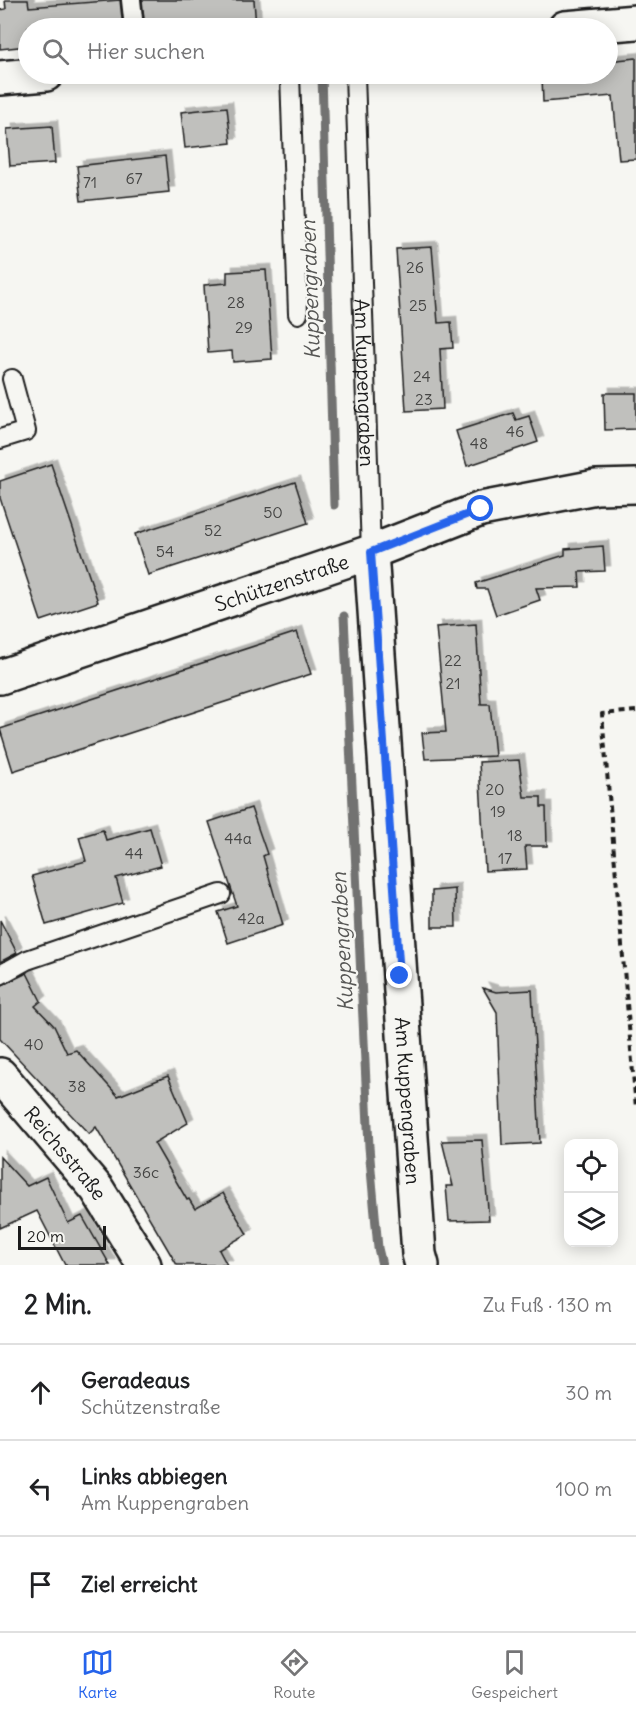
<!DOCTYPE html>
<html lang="de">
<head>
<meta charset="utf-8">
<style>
  body { margin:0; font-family:Delius,sans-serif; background:#f6f6f6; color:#202124 }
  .controls { position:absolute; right:18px; bottom:18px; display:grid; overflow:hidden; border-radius:12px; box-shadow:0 3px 15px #0003 }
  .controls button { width:54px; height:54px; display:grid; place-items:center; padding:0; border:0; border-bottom:2px solid #e0e0e0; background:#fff; color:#202124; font:30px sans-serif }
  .scale { position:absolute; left:18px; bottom:15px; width:88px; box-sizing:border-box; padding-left:6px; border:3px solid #1c1c1c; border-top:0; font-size:16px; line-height:21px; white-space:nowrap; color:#1c1c1c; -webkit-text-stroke:4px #f6f6f2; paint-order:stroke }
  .stop { position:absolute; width:18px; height:18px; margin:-14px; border:4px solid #2563eb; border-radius:50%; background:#fff }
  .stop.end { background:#2563eb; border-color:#fff; box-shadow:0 2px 6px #0008 }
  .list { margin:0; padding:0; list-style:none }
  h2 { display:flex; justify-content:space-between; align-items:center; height:78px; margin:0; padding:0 24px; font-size:26px }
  h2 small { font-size:20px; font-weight:400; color:#757577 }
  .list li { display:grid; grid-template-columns:39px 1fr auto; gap:18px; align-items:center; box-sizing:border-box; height:96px; padding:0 24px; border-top:2px solid #e0e0e0 }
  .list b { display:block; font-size:22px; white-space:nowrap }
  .list p { margin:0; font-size:20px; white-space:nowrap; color:#757577 }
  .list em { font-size:20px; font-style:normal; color:#757577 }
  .icon { flex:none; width:33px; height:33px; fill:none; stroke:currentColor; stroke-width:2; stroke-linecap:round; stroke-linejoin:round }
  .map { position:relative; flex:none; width:636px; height:1265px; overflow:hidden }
  .search { position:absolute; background:#fff; box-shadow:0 3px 15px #0003; left:18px; right:18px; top:18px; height:66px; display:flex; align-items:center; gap:15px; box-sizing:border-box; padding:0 21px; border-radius:33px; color:#757577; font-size:22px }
  .sheet { height:366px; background:#fff }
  nav { display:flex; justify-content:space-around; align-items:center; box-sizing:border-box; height:84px; border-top:2px solid #e0e0e0; background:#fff; font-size:16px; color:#757577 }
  nav a { display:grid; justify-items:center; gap:3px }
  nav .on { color:#2563eb }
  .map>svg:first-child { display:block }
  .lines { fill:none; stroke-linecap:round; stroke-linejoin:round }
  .stream { stroke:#727271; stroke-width:9 }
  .building { fill:#c0c0bd; stroke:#1c1c1c; stroke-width:1.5; filter:url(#shadow) }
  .service-casing { stroke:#1c1c1c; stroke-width:22 }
  .minor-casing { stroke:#1c1c1c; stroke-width:38 }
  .path { stroke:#1c1c1c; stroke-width:4; stroke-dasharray:6 4.5; stroke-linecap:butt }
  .service { stroke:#f6f6f2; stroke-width:18 }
  .minor { stroke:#f6f6f2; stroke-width:33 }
  .route { stroke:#2563eb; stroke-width:8 }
  .labels { text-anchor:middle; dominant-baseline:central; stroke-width:4.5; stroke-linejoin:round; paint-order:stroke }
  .number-label { font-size:16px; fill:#454544 }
  .street-label { font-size:20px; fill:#1c1c1c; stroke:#f6f6f2 }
  .water-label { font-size:21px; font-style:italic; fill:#565654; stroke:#f6f6f2 }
</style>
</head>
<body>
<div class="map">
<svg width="636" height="1265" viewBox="0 0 636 1265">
  <defs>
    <filter id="shadow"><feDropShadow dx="5.5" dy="-5.5" stdDeviation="0" flood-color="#0004"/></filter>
  </defs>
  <rect width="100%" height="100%" fill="#f6f6f2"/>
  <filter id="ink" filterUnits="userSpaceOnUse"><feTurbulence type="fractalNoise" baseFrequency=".0167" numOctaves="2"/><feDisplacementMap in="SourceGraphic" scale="12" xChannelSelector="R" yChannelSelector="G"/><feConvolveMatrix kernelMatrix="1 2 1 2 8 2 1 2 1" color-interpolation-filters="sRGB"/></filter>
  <g filter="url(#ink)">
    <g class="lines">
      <!-- stream -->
      <g class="stream">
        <path d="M322,74l12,431"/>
        <path d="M344,616l25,531 9,101 4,17"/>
      </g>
    </g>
    <!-- building -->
    <g class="building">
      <path d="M5,0h23l1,7 91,-7 3,28h-95v18l-28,3v-39l6,-1z"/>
      <path d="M142,0h112l2,27 -111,1z"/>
      <path d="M636,58v101l-17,1 -6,-64 -70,6 -1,-25 66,-3v-13z"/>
      <path d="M227,107l4,36 -46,5 -4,-36z"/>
      <path d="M52,126l3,37 -45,3 -3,-37z"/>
      <path d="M165,156l4,36 -88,9 -4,-35z"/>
      <path d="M432,247l6,76 13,-1 2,26 -13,1 3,60 -37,2 -10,-162z"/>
      <path d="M266,270l6,89 -39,3 -1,-11 -24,2 -4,-68 23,-2v-11z"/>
      <path d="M604,393h32v36l-31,1z"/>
      <path d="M513,413l3,7 13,-4 9,26 -71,24 -11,-35z"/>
      <path d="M51,464l47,138 -57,19 -41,-123v-17z"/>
      <path d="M295,482l13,41 -160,52 -13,-41z"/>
      <path d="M603,546l2,25 -26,1 1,15 -44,1 4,12 -44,15 -9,-26h-10l-1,-6 89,-28v-6z"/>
      <path d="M476,624l5,80h9l5,52 -70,3 -3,-26 24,-1 -10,-105z"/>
      <path d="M297,632l14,42 -298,97 -13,-42z"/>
      <path d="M519,760l5,37h17v10h5l1,39h-22l2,23 -42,2 -6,-109z"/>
      <path d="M251,808l16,46 -4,2 20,69 -55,18 -10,-31 19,-6 -28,-84z"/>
      <path d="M150,828l11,38 -45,12 7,25 -77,22 -14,-49 54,-15 -7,-24 24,-7 3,10z"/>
      <path d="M455,889l1,38h-24v-36z"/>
      <path d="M0,920l17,33 -17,9z"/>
      <path d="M27,973l14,28 -6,5 19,20 13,27 9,-3 42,46 50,-20 20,47 -34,20 33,57 2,-1 6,10 28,-16 24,41 -28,16 8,15h-50l-81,-138 -7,7 -89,-95v-53z"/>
      <path d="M483,988l13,4 36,-2 8,153 -38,2 -5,-133z"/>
      <path d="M482,1140l7,80 -40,1 -3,-35h7l-11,-45z"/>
      <path d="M0,1157l27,29 19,-9 22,46 14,-7 28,49h-45l-28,-54 -37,17z"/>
    </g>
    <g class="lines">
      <defs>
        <g id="service">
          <path d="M131,0l3,28"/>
          <path d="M290,74l8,240"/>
          <path id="s1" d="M355,74l16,478"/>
          <path d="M0,439l26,-8 -14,-52"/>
          <path d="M0,975l27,-15 194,-66"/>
        </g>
        <g id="minor">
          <path d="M565,28l71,-6"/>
          <path d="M0,78l46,-4"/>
          <path id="s2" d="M371,552l48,702 3,11"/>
          <path id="s3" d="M0,677l371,-125 110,-43 115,-22 40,-1"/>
          <path id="s4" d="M0,1075l97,114 47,76"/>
        </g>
      </defs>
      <!-- service casing -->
      <use href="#service" class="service-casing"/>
      <!-- minor casing -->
      <use href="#minor" class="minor-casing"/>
      <!-- path -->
      <path class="path" d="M636,711l-34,3 34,394"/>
      <!-- service -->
      <use href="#service" class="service"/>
      <!-- minor -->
      <use href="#minor" class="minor"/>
    </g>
  </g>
  <g class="lines" filter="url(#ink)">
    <!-- route -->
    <path class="route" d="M400,976l-29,-424 110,-43"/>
  </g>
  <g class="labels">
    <!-- number labels -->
    <g class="number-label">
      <text x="134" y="178">67</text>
      <text x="90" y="182">71</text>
      <text x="415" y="267">26</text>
      <text x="236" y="302">28</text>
      <text x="418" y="305">25</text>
      <text x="244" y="327">29</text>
      <text x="422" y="376">24</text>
      <text x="424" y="399">23</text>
      <text x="515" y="431">46</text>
      <text x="479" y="443">48</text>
      <text x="273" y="512">50</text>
      <text x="213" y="530">52</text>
      <text x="165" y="551">54</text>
      <text x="453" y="660">22</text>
      <text x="453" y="683">21</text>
      <text x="495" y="789">20</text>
      <text x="498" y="811">19</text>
      <text x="515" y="835">18</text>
      <text x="238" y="838">44a</text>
      <text x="134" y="853">44</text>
      <text x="505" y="858">17</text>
      <text x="251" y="918">42a</text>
      <text x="34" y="1044">40</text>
      <text x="77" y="1086">38</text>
      <text x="146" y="1172">36c</text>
    </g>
    <!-- street labels -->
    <g class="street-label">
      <text stroke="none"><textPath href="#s1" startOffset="309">Am Kuppengraben</textPath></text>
      <text stroke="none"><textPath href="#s3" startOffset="297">Schützenstraße</textPath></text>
      <text stroke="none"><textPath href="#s2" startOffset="550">Am Kuppengraben</textPath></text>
      <text stroke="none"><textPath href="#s4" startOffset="102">Reichsstraße</textPath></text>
    </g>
    <!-- water labels -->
    <g class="water-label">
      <text transform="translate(310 290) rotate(-92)">Kuppengraben</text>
      <text transform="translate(342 942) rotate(-93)">Kuppengraben</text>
    </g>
  </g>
</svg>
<div class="controls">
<button><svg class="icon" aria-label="locate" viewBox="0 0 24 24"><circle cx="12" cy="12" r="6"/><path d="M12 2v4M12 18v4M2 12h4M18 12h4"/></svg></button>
<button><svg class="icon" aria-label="layers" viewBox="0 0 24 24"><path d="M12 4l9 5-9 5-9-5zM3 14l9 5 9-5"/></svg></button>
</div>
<div class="scale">20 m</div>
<div class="stop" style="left:481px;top:509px"></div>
<div class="stop end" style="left:400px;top:976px"></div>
<div class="search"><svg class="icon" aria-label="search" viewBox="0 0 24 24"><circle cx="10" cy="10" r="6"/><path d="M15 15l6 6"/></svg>Hier suchen</div>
</div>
<section class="sheet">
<h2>2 Min.<small>Zu Fuß · 130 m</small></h2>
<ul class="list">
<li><svg class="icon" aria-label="ahead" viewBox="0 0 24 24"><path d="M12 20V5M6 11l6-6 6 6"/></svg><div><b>Geradeaus</b><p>Schützenstraße</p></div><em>30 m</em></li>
<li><svg class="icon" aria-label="left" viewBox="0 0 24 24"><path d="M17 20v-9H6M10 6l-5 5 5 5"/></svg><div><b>Links abbiegen</b><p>Am Kuppengraben</p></div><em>100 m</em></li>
<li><svg class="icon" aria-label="arrive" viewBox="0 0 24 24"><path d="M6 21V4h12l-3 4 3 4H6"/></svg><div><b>Ziel erreicht</b></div></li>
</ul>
</section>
<nav>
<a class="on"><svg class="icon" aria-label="map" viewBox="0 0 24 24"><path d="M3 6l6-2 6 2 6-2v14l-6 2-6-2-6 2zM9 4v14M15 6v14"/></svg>Karte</a>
<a><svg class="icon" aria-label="directions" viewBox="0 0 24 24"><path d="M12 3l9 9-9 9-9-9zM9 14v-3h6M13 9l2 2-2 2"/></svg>Route</a>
<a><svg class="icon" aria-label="saved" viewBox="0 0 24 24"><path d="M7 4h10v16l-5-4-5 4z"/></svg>Gespeichert</a>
</nav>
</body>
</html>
